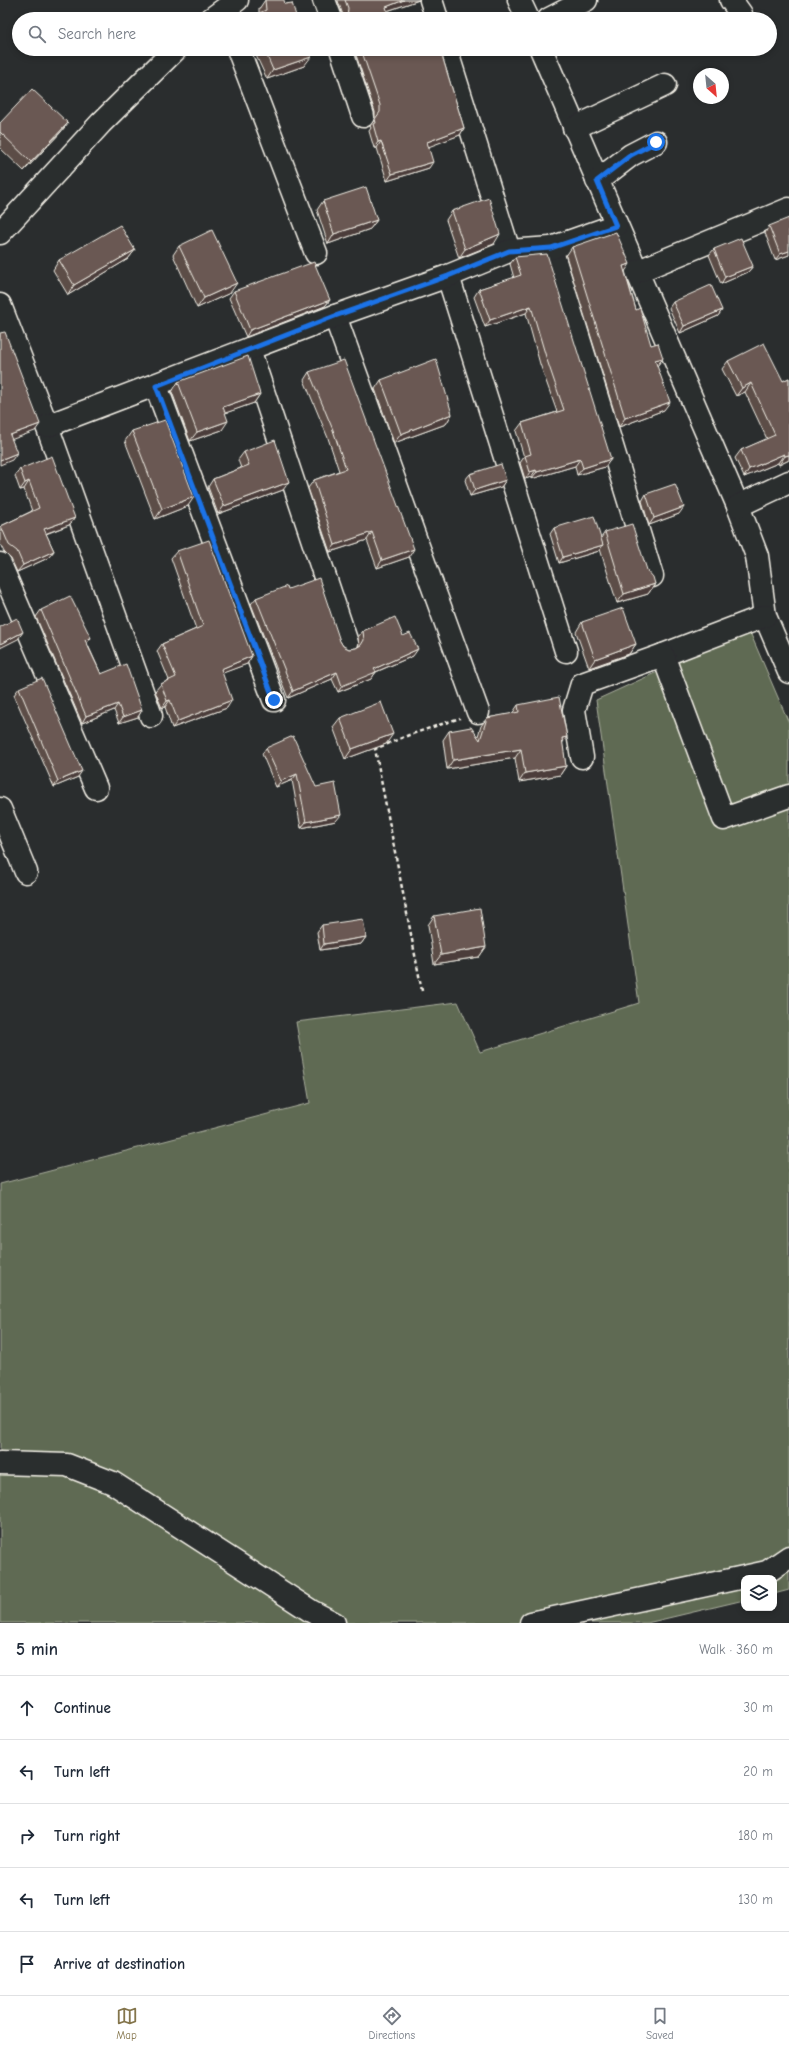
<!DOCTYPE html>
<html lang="en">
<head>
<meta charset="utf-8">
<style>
  body { margin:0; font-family:"Comic Neue",sans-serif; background:#f2f2f3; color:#1f2937 }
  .controls { position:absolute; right:12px; bottom:12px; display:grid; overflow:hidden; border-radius:8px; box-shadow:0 2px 6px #0003 }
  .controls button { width:36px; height:36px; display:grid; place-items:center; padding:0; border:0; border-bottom:1px solid #e0e1e3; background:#fff; color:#1f2937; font:20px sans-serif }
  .compass { position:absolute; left:693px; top:68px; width:36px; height:36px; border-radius:50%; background:#fff; box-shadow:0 2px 6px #0003; rotate:153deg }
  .stop { position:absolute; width:12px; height:12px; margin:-9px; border:3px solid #1a73e8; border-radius:50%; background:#fff }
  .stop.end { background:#1a73e8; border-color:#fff; box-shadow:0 1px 4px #0008 }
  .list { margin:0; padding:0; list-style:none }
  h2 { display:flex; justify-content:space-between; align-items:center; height:52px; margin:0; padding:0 16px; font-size:17px }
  h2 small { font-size:13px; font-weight:400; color:#747a83 }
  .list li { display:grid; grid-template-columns:26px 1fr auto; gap:12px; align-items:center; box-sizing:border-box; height:64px; padding:0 16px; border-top:1px solid #e0e1e3 }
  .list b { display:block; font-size:15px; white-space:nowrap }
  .list em { font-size:13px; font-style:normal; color:#747a83 }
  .icon { flex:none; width:22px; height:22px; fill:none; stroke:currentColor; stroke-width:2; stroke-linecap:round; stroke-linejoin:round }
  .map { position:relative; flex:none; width:789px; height:1623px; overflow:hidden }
  .search { position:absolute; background:#fff; box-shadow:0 2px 6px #0003; left:12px; right:12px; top:12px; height:44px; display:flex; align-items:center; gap:10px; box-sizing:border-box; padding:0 14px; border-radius:22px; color:#747a83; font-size:15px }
  .sheet { height:372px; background:#fff }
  nav { display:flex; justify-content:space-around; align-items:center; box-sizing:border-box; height:56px; border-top:1px solid #e0e1e3; background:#fff; font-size:11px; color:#747a83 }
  nav a { display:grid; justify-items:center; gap:2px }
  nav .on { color:#84754c }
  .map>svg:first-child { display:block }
  .green { fill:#5f6b53; stroke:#aaae9e }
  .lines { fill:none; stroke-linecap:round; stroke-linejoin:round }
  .minor-casing { stroke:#f4f1e8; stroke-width:25 }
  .path { stroke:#f4f1e8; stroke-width:2.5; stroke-dasharray:4 3; stroke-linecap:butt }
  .minor { stroke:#2a2d2e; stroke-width:22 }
  .wall { fill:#5c4d47; stroke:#f4f1e8 }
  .shaded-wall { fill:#4b3e3a; stroke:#f4f1e8 }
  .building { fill:#6b5953; stroke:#f4f1e8 }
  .route { stroke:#1a73e8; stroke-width:5 }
</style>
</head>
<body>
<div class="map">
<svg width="789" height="1623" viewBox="0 0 789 1623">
  <rect width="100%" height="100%" fill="#2a2d2e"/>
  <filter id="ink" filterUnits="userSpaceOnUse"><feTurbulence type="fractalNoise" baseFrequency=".025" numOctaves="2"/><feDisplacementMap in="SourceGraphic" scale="8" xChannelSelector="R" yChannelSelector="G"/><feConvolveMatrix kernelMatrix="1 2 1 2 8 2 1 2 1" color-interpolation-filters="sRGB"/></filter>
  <g filter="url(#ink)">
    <!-- green -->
    <path class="green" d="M749,630l40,93v867l-15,4v-16h-30v22l-97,23h-647v-439l310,-81 -14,-81 162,-20 22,50 159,-49 -43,-303z"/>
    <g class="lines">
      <defs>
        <g id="minor">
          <path d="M324,0l7,19"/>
          <path d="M431,0l6,19"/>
          <path d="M519,0l9,19"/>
          <path d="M731,0l10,14"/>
          <path d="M211,19l26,-19"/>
          <path d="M549,19l37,-19"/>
          <path d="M238,49l78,204"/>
          <path d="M341,49l22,67"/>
          <path d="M446,49l63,202"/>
          <path d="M541,49l197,457 19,50 8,60 24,56"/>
          <path d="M574,128l91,-43"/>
          <path d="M597,181l34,-26 25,-13"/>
          <path d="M0,233l101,-110 75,-74"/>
          <path d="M551,248l101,328"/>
          <path d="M636,272l153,-63"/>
          <path d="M448,276l118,375"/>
          <path d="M0,305l47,121 104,290"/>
          <path d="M335,316l143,396"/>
          <path d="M249,349l98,294"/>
          <path d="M156,386l118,314"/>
          <path d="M47,426l288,-110 113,-40 61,-25 42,-3 65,-23"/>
          <path d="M738,506l51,-24"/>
          <path d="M0,564l96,224"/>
          <path d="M663,655l102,-39"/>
          <path d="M582,757l-8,-47 8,-26 81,-29 61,164 65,-23"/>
          <path d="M0,809l26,63"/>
          <path d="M0,1463l67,2 46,18 198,128 23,12"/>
          <path d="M531,1623l236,-51 22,-15"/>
        </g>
      </defs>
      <!-- minor casing -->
      <use href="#minor" class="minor-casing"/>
      <!-- path -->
      <path class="path" d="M422,991l-47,-242 34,-14 51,-17"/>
      <!-- minor -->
      <use href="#minor" class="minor"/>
    </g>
    <!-- wall -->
    <g class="wall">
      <path d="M265,0l20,4 12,15h-48l1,-2 9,-4v-4z"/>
      <path d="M338,0h81l-32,11 3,8h-47v-4l-5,-14z"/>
      <path d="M253,49h55l-4,17 -37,13z"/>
      <path d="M354,49h86l24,79 -4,7 -31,11v22l-42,13 -10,-33h-3l-5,-17 2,-3 -1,-2 5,-7v-7z"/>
      <path d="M0,123l61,9 -37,39 -24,-23z"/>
      <path d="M323,201l54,19 -7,9 -42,15 -11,-34z"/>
      <path d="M452,211l42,33 -35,14 -13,-38z"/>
      <path d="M769,226l20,29 -14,5 -10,-27z"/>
      <path d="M179,246l51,47 -33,15 -24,-53z"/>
      <path d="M572,247l53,24 11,39 15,35 12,13 -6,8 7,44 -45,17 -53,-171z"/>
      <path d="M714,249l39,17 -5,6 -27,12 -12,-29z"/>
      <path d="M135,250l-7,9 -60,36 -15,-25 6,-10z"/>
      <path d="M515,257l96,202 -6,8 -28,8 -2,-9 -44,13v-2l-6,2 -5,-16 4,-6 -8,-26 6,-8 35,-11 -17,-48 -14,-51 -41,14 -11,-30 5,-8 35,-11 -4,-14z"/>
      <path d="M234,291l96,9 -5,6 -79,31 -17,-39z"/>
      <path d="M673,302l49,8 -4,6 -38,17 -11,-25z"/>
      <path d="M728,361l55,20 6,-3v82l-10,5 -1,-2 -34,14 -9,-19 6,-8 26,-11 -22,-47 -9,4 -14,-27z"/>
      <path d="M309,372l100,185 -32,11 -10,-28 -37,12 -22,-64 6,-8 25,-9 -11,-33 -24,-58z"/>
      <path d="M381,380l71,34 -6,10 -52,19 -19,-54z"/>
      <path d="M178,382l82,12 -6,9 -29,10 -3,17 -32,11 -18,-49z"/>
      <path d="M132,431l56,75 -33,13 -30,-78z"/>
      <path d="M244,452l39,38 -65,24 -10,-27 5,-8 28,-11 -3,-8z"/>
      <path d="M20,469l55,49 -6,7 -23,9 8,17 -6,7 -31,14 -6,-13 -7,-7 -4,-8v-17l1,-1 31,-15 -8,-22 -4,1 -5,-14z"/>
      <path d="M470,474l36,6 -5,7 -31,9 -5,-16z"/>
      <path d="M646,494l33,20 -30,11 -7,-24z"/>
      <path d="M554,528l47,10 4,-6 42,38 8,14 -7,10 -31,9 -17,-54 -1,2 -40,12 -9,-29z"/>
      <path d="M177,551l75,105 -5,8 -25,9 5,35 -55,20 -7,-21 -3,1 -7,-17 6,-7 8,-4 -12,-29 5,-7 34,-15 -25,-71z"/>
      <path d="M288,589l52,52 3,5 6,3 7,-1 3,-2 -1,-9 5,-6 40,5 10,20 -37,16 -5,7 -33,13 -6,-13 -44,19 -37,-94 5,-6z"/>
      <path d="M41,610l46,33 14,31 41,36 -4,7 -19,6 -5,-13 -32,13 -46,-106z"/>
      <path d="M582,622l54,22 -7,10 -40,14 -13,-36z"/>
      <path d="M19,688l59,89 -24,10 -40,-92z"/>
      <path d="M518,705l44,38 4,23 -6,9 -41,7 -4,-24 -68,11 -4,-29 6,-9 29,5 3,-10 6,-8 25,-4z"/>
      <path d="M340,718l46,26 -41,15 -12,-32z"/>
      <path d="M266,748l50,39 20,34 -35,7 -9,-48 -16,7 -14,-33z"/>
      <path d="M434,916l52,31 -7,10 -45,7 -6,-39z"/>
      <path d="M322,925l44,12 -5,7 -41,6 -3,-18z"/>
    </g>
    <!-- shaded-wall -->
    <g class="shaded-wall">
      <path d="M404,0h15l-38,13 5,-6z"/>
      <path d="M311,57l-7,9 -37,13 6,-9z"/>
      <path d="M68,123l-7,9 -37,39 7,-9z"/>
      <path d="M464,128l-4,7 -37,14 4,-7z"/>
      <path d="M381,141l-4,7h-3l4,-6z"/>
      <path d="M433,162l-4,6 -42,13 5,-7z"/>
      <path d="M377,220l-7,9 -42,15 6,-10z"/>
      <path d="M500,234l-6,10 -35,14 6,-9z"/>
      <path d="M135,250l-7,9 -60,36 6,-10z"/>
      <path d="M789,251v4l-14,5 5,-6z"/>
      <path d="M630,264l-6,9 -1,-7z"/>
      <path d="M753,266l-5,6 -27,12 4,-7z"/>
      <path d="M237,283l-7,10 -33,15 7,-10z"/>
      <path d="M330,300l-5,6 -79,31 4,-7z"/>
      <path d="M531,306l-5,7 -41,14 5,-7z"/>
      <path d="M722,310l-4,6 -38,17 4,-7z"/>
      <path d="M663,358l-6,8 -2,-6z"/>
      <path d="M751,383l-6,9 -9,4 6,-8z"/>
      <path d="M260,394l-6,9 -37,13 6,-9z"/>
      <path d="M670,402l-6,8 -45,17 6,-9z"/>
      <path d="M452,414l-6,10 -52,19 7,-9z"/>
      <path d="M228,421l-6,9 -32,11 7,-9z"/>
      <path d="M40,424l-5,7 -30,11 5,-7z"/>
      <path d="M17,453l-5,7 -12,5v-5z"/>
      <path d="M784,454l-6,9 -34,14 5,-8z"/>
      <path d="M789,455v5l-10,5 6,-9z"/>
      <path d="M580,459l-5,7 -44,13 6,-7z"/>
      <path d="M611,459l-6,8 -28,8 6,-7z"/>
      <path d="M536,470l-5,7 -6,2 5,-7z"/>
      <path d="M506,480l-5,7 -31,9 5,-6z"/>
      <path d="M29,481l-5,8 -4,1 5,-7z"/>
      <path d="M289,482l-6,8 -65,24 6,-8z"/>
      <path d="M194,497l-6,9 -33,13 7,-10z"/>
      <path d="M684,507l-5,7 -30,11 5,-7z"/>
      <path d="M75,518l-6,7 -30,11 5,-7z"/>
      <path d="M372,532l-5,8 -37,12 5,-7z"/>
      <path d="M603,545l-4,6 -40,12 4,-6z"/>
      <path d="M414,549l-5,8 -32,11 5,-8z"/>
      <path d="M54,551l-6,7 -31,14 6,-7z"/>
      <path d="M655,584l-7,10 -31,9 7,-9z"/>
      <path d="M23,632l-5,7 -18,9v-4z"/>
      <path d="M91,638l-5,6 -1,-4z"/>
      <path d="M636,644l-7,10 -40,14 6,-9z"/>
      <path d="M418,649l-5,7 -40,17 3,-1 -5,7 -33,13 4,-6 32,-17z"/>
      <path d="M252,656l-5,8 -32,12 6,-7z"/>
      <path d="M337,672l-5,7 -44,19 5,-7z"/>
      <path d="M170,700l-5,7 -3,1 5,-7z"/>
      <path d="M232,700l-5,8 -55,20 6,-7z"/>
      <path d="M118,704l-4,6 -32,13 4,-7z"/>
      <path d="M142,710l-4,7 -19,6 4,-6z"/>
      <path d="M393,734l-7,10 -41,15 7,-10z"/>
      <path d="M567,737l-6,8 1,-7z"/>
      <path d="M521,749l-6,9 -68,11 6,-9z"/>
      <path d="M566,766l-6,9 -41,7 6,-9z"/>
      <path d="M82,771l-4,6 -24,10 4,-6z"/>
      <path d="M297,774l-5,6 -16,7 5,-6z"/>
      <path d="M341,815l-5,6 -35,7 5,-6z"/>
      <path d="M366,937l-5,7 -41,6 4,-6z"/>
      <path d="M486,947l-7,10 -45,7 7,-9z"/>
    </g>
    <!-- building -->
    <g class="building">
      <path d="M265,0h19l1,4 7,-1 5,16h-46l-1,-2 16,-7z"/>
      <path d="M345,0h59l-18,7 4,12h-43l1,-11z"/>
      <path d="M264,49h44l3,8 -38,13z"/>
      <path d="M361,49h79l24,79 -37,14 6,20 -41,12 -11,-33 -3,1 -5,-18 3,-1 -1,-4 5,-7v-7z"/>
      <path d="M32,89l36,34 -37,39 -31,-30v-9z"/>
      <path d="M366,187l11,33 -43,14 -11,-33z"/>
      <path d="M489,198l11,36 -35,15 -13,-38z"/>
      <path d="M789,218v33l-9,3 -11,-28z"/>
      <path d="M120,225l15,25 -61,35 -15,-25z"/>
      <path d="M212,230l25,53 -33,15 -25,-52z"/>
      <path d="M616,232l14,32 -7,2 13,44 4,-2 11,37 7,-2 5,15 -8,2 15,42 -45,16 -53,-171z"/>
      <path d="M741,238l12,28 -28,11 -11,-28z"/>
      <path d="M547,254l64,205 -28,9 -3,-9 -43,13 -1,-2 -6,2 -5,-16 6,-2 -9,-31 42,-13 -18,-53 -15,-51 -41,14 -11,-31 42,-14 -6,-18z"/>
      <path d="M314,262l16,38 -80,30 -16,-39z"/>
      <path d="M711,285l11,25 -38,16 -11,-24z"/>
      <path d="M5,332l35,92 -30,11 7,18 -17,7v-127z"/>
      <path d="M764,343l19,38 6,-3v77l-4,1 -1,-2 -35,15 -8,-19 34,-15 -24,-52 -9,5 -14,-27z"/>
      <path d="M248,356l12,38 -37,13 5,14 -31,11 -19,-50z"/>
      <path d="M436,359l16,55 -51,20 -20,-54z"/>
      <path d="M344,360l70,189 -32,11 -10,-28 -37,13 -21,-65 32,-11 -13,-39 -24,-58z"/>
      <path d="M165,420l29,77 -32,12 -30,-78z"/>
      <path d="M275,440l14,42 -65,24 -11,-27 36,-14 -5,-13z"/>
      <path d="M52,456l23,62 -31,11 10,22 -31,14 -6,-14 -8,-6 -8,-19 38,-18 -10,-27 -4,2 -5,-14z"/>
      <path d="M501,464l5,16 -31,10 -5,-16z"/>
      <path d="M675,484l9,23 -30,11 -8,-24z"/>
      <path d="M594,516l9,29 -40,12 -9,-29z"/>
      <path d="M632,524l15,46 6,7 2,7 -31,10 -19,-62z"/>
      <path d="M209,540l43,116 -31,13 11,31 -54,21 -8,-21 -3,1 -6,-17 15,-7 -14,-33 41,-18 -26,-75z"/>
      <path d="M319,578l21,63 3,5 6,3 7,-1 5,-3 3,-5 -1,-9 32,-14 8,19 7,-3 8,16 -44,20 2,3 -34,14 -5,-14 -44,19 -37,-93 31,-12 1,3z"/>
      <path d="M70,596l21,42 -6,2 16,34 25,-10 16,46 -19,7 -5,-13 -32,12 -45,-106z"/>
      <path d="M623,608l13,36 -41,15 -13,-37z"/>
      <path d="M17,618l6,14 -23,12v-17z"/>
      <path d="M42,678l40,93 -24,10 -39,-93z"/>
      <path d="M559,697l8,40 -5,1 4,28 -41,7 -4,-24 -68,11 -4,-29 22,-4 9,13 7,-22 32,-6 -1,-7z"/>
      <path d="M381,702l12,32 -41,15 -12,-31z"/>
      <path d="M293,736l23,51 19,-4 6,32 -35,7 -9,-48 -16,7 -15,-33z"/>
      <path d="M480,908l6,39 -45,8 -7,-39z"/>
      <path d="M363,919l3,18 -42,7 -2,-19z"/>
    </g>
  </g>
  <g class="lines" filter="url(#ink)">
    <!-- route -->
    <path class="route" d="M274,700l-118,-314 179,-70 113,-40 61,-25 42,-3 65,-22 -19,-45 34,-26 25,-13"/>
  </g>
</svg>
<div class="controls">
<button><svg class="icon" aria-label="layers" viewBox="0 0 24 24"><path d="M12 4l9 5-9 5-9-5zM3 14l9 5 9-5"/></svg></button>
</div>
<svg class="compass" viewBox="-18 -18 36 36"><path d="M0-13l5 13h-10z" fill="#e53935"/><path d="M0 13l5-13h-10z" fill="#747a83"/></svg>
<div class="stop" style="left:656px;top:142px"></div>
<div class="stop end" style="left:274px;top:700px"></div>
<div class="search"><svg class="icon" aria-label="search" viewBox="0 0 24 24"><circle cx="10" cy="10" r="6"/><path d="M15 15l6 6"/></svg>Search here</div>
</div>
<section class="sheet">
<h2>5 min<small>Walk · 360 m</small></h2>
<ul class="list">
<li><svg class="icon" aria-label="ahead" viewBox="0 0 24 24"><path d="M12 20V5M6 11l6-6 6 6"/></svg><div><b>Continue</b></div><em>30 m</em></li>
<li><svg class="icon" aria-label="left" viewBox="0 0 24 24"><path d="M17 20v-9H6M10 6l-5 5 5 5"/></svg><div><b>Turn left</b></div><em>20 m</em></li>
<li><svg class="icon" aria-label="right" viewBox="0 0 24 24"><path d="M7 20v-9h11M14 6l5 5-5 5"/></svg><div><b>Turn right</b></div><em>180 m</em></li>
<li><svg class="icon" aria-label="left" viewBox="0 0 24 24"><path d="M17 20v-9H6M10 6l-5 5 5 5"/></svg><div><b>Turn left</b></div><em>130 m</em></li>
<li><svg class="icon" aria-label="arrive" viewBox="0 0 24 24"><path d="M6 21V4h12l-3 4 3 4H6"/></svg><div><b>Arrive at destination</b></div></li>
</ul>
</section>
<nav>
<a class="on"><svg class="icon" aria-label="map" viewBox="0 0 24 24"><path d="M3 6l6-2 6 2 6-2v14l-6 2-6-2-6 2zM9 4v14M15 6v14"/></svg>Map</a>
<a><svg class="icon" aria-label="directions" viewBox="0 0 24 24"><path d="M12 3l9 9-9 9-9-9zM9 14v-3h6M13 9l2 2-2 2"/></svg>Directions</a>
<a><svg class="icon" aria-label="saved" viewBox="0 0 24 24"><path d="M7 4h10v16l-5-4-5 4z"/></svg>Saved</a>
</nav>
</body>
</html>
